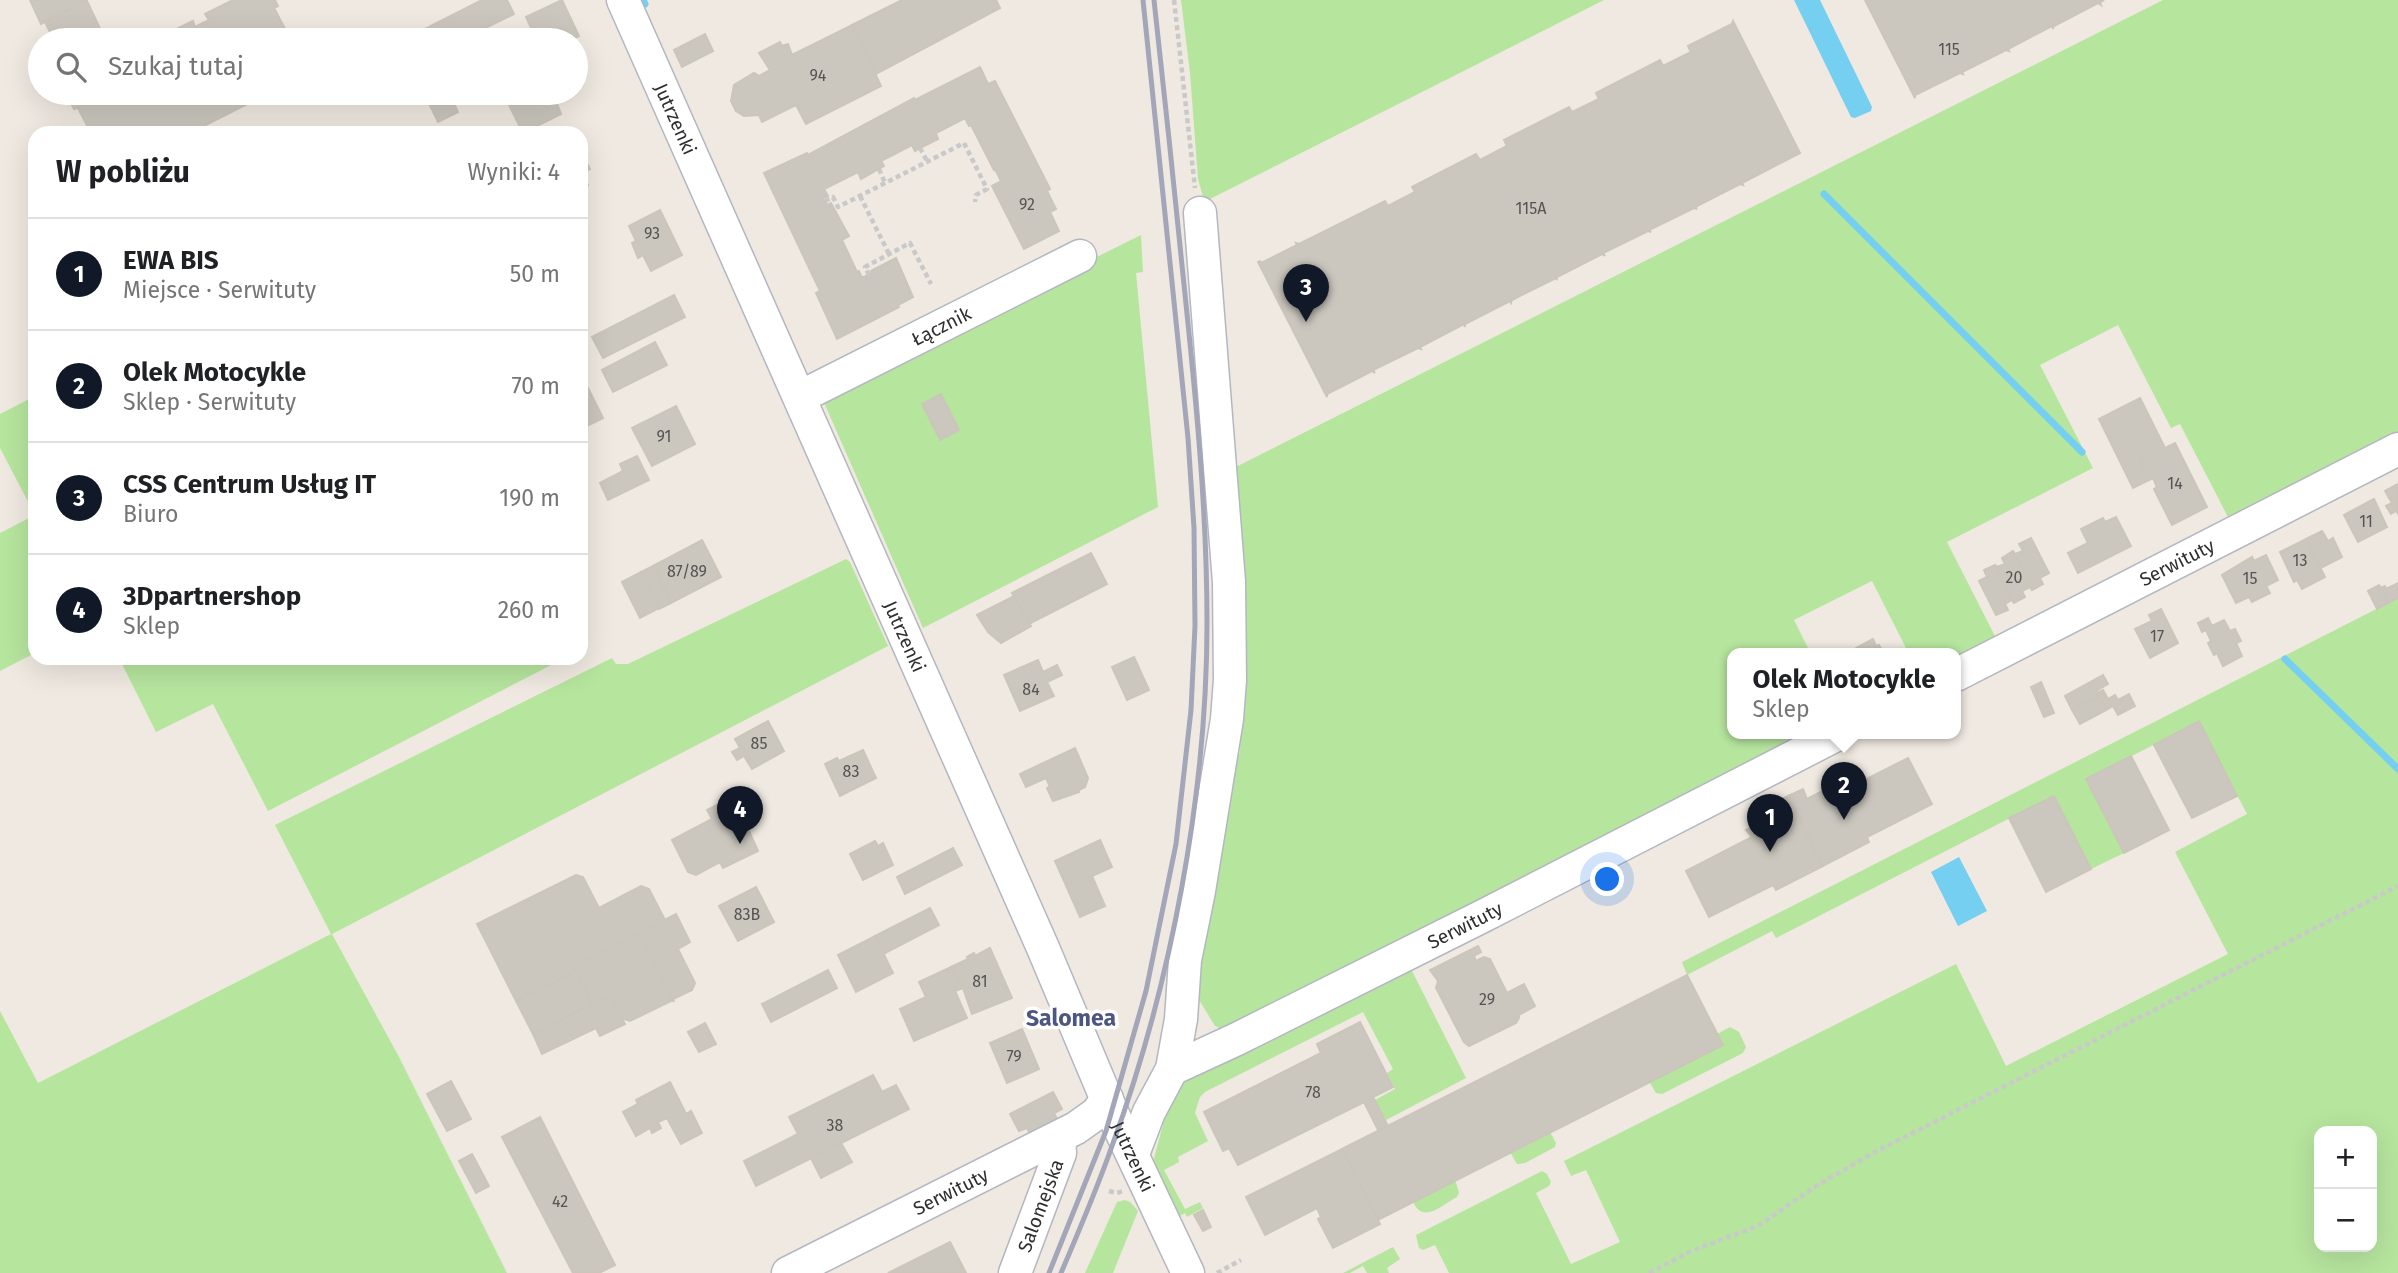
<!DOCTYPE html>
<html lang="pl">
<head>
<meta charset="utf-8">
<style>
  body { margin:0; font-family:"Fira Sans",sans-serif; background:#f6f6f6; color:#202124 }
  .controls { position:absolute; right:21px; bottom:21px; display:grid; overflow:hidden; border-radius:14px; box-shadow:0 7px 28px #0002 }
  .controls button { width:63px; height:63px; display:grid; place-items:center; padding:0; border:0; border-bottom:2px solid #e0e0e0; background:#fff; color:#202124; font:35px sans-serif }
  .you { position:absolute; left:1608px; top:880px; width:24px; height:24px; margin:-18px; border:5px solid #fff; border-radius:50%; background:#1a73e8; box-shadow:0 0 0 10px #1a73e833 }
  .badge { display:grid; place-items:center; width:46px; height:46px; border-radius:50%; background:#111827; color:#fff; font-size:23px; font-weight:700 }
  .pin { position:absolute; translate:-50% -58px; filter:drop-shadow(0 2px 4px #0008) }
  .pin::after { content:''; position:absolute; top:37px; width:24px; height:21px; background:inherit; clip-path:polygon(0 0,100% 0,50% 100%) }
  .popup { position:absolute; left:1727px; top:648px; width:234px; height:91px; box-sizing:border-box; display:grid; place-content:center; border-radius:14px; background:#fff; filter:drop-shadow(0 2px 5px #0005); font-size:23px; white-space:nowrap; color:#757577 }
  .popup b { font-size:26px; color:#202124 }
  .popup::after { content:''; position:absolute; left:50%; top:100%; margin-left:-14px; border:14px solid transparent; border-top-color:#fff }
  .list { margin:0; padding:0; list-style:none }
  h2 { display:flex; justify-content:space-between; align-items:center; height:91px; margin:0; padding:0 28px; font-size:30px }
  h2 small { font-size:23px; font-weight:400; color:#757577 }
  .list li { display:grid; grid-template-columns:46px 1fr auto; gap:21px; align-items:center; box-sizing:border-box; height:112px; padding:0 28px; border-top:2px solid #e0e0e0 }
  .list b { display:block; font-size:26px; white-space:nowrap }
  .list p { margin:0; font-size:23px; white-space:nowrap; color:#757577 }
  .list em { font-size:23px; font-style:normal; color:#757577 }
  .icon { flex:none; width:38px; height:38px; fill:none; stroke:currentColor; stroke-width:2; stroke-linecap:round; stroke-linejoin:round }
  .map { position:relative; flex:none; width:2398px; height:1273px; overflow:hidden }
  .search { position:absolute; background:#fff; box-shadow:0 7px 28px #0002; left:28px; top:28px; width:560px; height:77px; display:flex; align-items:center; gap:18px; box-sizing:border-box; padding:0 24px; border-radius:38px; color:#757577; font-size:26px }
  .panel { position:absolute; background:#fff; box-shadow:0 7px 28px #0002; left:28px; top:126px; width:560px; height:539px; border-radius:21px }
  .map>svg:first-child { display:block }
  .green { fill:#b6e59e; fill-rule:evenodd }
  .water { fill:#75cff0 }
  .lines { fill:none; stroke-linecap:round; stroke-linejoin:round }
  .stream { stroke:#75cff0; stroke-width:7 }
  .building { fill:#cbc7bf; stroke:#cbc5ba; stroke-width:2 }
  .minor-casing { stroke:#b4b7c1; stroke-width:35 }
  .path { stroke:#c9c9c9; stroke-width:4.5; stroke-dasharray:5 3.5; stroke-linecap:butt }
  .minor { stroke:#fff; stroke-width:32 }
  .rail { stroke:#a3a6b8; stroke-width:5 }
  .labels { text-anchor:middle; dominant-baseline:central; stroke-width:7; stroke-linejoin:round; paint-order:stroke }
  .number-label { font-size:16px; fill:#555452 }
  .street-label { font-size:19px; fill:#2e2e2e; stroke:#fff }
  .quarter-label { font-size:23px; font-weight:bold; fill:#4d5680; stroke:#fff }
</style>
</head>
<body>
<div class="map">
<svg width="2398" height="1273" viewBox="0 0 2398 1273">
  <rect width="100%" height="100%" fill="#efe9e1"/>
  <!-- green -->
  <g class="green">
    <path d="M1181,0h423l-396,200 -5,-3 -5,-18 -8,-106z"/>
    <path d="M2163,0h235v440l-124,61 -10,-3 -36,19 -48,-93 -9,4 -53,-103 -78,40 53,103 -146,74 51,100 -42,21v-9h-47l-37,-73 -78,39 17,34h-79v80h83l-586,298 -14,-6 -22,-36 30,-193 17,-45 2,-68 -10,-215z"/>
    <path d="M1141,235l2,37 -7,1 22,234 -235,121 -101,-230 152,-80z"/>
    <path d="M35,396v257l-35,18v-138l35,-18 -35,-67v-34z"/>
    <path d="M846,559l4,3 38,84 -556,288 67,123 108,216h-507v-262l38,72 293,-149 -56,-109 337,-167 4,6h12z"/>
    <path d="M2398,598v675h-949l-14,-28 -12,5 -4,-2 -3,-13 126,-64 5,3 4,8 -2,4 -13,7 35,71 49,-22 -34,-72 -15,6 -7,-15 392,-197 50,102 222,-112 -53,-102 72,-38 -48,-92 -113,57 38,74 -33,16 -38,-73 -277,142 -4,-7 -85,44 -5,-13zM2319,1131h53v116h-53z"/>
    <path d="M119,658h446l-297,153 -55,-107 -57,28z"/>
    <path d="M1410,967l56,111 -80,42 -11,-20 20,-11 -8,-16 6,-4 -30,-57 -158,80 -5,5 -5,16 13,28 -30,16 1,5 -15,8 21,39 15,-7 3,6 -16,9 -2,-4 -5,3 -27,-54 20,-75z"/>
    <path d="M1730,1027l9,5 7,15 -3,6 -81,41 -6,-1 -7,-12 68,-47z"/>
    <path d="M1550,1132l6,11 -1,4 -30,16 -8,1 -7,-12z"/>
    <path d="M1455,1180l4,12 -2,5c-17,9 -33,27 -44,5z"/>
    <path d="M1125,1200l5,2 8,9 -25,62h-28l32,-71z"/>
    <path d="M1393,1247l7,12 -13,9 2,5h-22l-4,-7 -13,7h-7z"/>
  </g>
  <!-- water -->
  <g class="water">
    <path d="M1794,0h26l52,107 -1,4 -16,7 -4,-1z"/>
    <path d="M1959,857l28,54 -29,15 -27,-54z"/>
  </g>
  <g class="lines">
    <!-- stream -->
    <g class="stream">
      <path d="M643,0l2,4"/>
      <path d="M1824,194l258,258"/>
      <path d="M2285,659l113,110"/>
    </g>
  </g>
  <!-- building -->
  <g class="building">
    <path d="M30,0h57v1l-46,23z"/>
    <path d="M233,0h42l3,6 -4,2 17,32h-137l39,-19 2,6 14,-7 -4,-6z"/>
    <path d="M482,0h25l7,14 -53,26h-38l-4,-8z"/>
    <path d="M562,0l17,36 -8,4h-34l-1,-2 -3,2 -4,-8 3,-2 -6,-13z"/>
    <path d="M902,0h94l4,8 -124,66 -24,-49z"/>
    <path d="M1865,0h239l-4,2 1,3 -3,-2 -44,23 -1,2 -1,-2 -44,23 1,2 -3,-1 -44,22 1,2 -3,-1 -45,22v3z"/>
    <path d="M87,1l17,36 -6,3h-44l-9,-18z"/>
    <path d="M1733,21l67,132 -58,30 1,2 -3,-1 -45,23 2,2 -3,-1 -45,22 2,2 -3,-1 -45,22 2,3 -3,-2 -45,23v3l-1,-2 -44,22 -1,3 -1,-2 -45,23v3l-1,-3 -44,23 1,2 -3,-1 -45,22 2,3 -3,-2 -45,23v3l-69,-135 2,-1 1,2 36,-18 -1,-2 3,1 86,-43 3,5 27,-14 -3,-5 64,-33 4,6 27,-14 -3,-6 65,-33 3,5 27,-13 -3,-6 64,-33 3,6 28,-14 -3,-6 44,-22z"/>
    <path d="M852,25l29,61 -75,38 -10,-19 -34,17 -3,-7 -15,1 -8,-5 -5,-10 3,-16 20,-12 5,3 11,-6 -11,-17 21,-11 2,4 6,-2 4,11z"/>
    <path d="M705,34l8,17 -31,16 -8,-17z"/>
    <path d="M980,67l8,17 7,-3 55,108 -3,2 9,18 -6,3 9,19 -35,18 -32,-63 9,-5 -6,-12 -1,1 -23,-45 -2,1 -4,-8 -29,15 2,6 -18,9 -5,3 -3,-6 -31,16 3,5 -23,13 -3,-7 -34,17 4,7 -5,2 4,7 4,-2 18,33 -7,4 15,32 2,-1 3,7 10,-5 -1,-2 25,-13 17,39 -15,8 1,2 -62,32 -21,-46 4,-2 -56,-118 43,-20 1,2 106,-57 1,2z"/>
    <path d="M66,93h203l-79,40h-99l-13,-25 -4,1z"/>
    <path d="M424,93h25l9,19 -20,10z"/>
    <path d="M519,93h34l8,21 -38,19 -17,-34z"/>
    <path d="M581,152l9,17 -8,4 6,12 -7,6z"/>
    <path d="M660,210l22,45 -31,16 -8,-16 -5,3 -6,-15 4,-2 -7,-15z"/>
    <path d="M674,295l11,22 -82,41 -11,-21z"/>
    <path d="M655,342l12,23 -54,27 -11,-22z"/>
    <path d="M588,388l15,30 -22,11v-38z"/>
    <path d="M941,394l18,36 -19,10 -18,-36z"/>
    <path d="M2140,398l25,50 -25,12 9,20 -16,8 -34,-69z"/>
    <path d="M676,406l19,38 -43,22 -20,-38z"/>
    <path d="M2175,443l32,64 -35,18 -18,-36 3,-2 -4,-9 -4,2 -9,-20z"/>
    <path d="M637,456l12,24 -41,20 -8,-17 23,-12 -3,-7z"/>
    <path d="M2398,484v30l-2,-3 -5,3 -5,-8 6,-3 -7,-12z"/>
    <path d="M2374,499l13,28 -29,15 -14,-27z"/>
    <path d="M2116,517l15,29 -53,27 -10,-20 20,-10 -7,-14 22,-11 2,4z"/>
    <path d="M2322,531l6,10 5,-3 9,19 -21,11 -15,-29z"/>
    <path d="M2031,538l18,35 -9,5 3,6 -11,6 -19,-39 2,3 8,-3 -4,-7z"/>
    <path d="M2306,539l19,38 -23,12 -5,-9 -3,2 -14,-30z"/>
    <path d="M702,540l19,37 -50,26 -18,-37z"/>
    <path d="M2013,551l19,39 -2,-3 -8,4 3,6 -11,6 -19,-38 2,2 8,-3 -3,-6z"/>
    <path d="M1091,553l16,31 -78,40 -17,-31z"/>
    <path d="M2266,555l12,25 -12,6 4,7 -18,9 -3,-5 -13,6 -14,-28 30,-18 2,4z"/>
    <path d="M1995,565l19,38 -2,-3 -7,4 3,6 -12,5 -17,-34 8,-4 -3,-7z"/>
    <path d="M653,566l18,37 -12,6 -18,-37z"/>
    <path d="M641,572l18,36 -19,10 -18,-36z"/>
    <path d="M2398,583v15l-10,5 -8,-15 5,-2 1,3z"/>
    <path d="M2379,585l9,18 -11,6 -9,-18z"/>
    <path d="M1014,596l17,30 -30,17 -13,-11 -11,-17z"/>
    <path d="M2161,609l17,34 -28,15 -15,-29 17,-8 -3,-6z"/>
    <path d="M2208,618l4,8 12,-6 6,11 5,-2 6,12 -5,2 6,13 -19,10 -6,-13 -3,2 -6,-12 3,-2 -5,-11 -4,2 -4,-9z"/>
    <path d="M1873,639l3,7 3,-1 5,9 -37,-1z"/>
    <path d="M1134,657l15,33 -22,10 -15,-33z"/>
    <path d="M1038,660l5,12 14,-7 5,10 -15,7 7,14 -34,15 -16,-36z"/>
    <path d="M2103,675l5,9 -12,7 2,5 -26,14 -7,-14z"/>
    <path d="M2041,682l13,31 -10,4 -13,-30z"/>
    <path d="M2103,690l5,9 7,-4 3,5 11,-6 6,12 -17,9 -5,-9 -7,4 -9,-17z"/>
    <path d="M2098,696l8,14 -26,14 -8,-14z"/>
    <path d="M768,721l16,30 -32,18 -8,-13 -7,4 -5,-8 8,-4 -5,-9z"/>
    <path d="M2199,721l38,75 -45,22 -38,-73z"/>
    <path d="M1075,748l13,30 -3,9 -6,3v2l-26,9 -6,-13 3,-1 -4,-9 -20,9 -6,-13z"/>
    <path d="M863,750l13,28 -36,18 -15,-32 12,-6 2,3z"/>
    <path d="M2131,756l38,74 -45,23 -38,-74z"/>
    <path d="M1908,758l24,46 -65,33 2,5 -46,24 -35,-70 15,-7 4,10 33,-17 3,9z"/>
    <path d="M1788,796l35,70 -47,24 -3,-5 -64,32 -23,-46 66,-34 -6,-7 33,-17 -5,-10z"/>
    <path d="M2054,796l37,73 -45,23 -37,-74z"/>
    <path d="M731,798l6,10 8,-4 7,15 -7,3 13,29 -35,17 -3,-6 -24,13 -8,-3 -16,-32 40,-21 -5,-9z"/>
    <path d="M1100,840l12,27 -20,9 13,30 -25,11 -25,-56z"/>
    <path d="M875,841l3,5 5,-3 10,22 -30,15 -13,-26z"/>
    <path d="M953,848l9,17 -57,29 -8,-17z"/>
    <path d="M576,875l7,2 16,31 42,-22 8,3 16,31 -92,47 3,4 -60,30 -39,-77z"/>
    <path d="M756,887l18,35 -36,19 -19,-35z"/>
    <path d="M930,908l9,17 -56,29 -8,-18z"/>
    <path d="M676,914l14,28 -12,7 17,34 -3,7 -19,9 1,3 -35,-69z"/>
    <path d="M639,933l34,67 -43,21 -9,-3 -11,-22 -17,9 -20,-38z"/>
    <path d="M875,936l18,37 -37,19 -18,-37z"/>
    <path d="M1478,946l3,6 -7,4 2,5 8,-4 6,2 17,34 17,-9 11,22 -16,9v3l-3,5 -47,23 -5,-4 -28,-54 2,-7 -8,-11z"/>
    <path d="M990,948l22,50 -40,16 -9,-26 -12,-21 17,-8 -1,-2 7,-4 1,3z"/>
    <path d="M951,967l12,21 -8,3 12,27 -53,23 -14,-32 26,-12 -7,-15z"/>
    <path d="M828,970l9,18 -66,34 -9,-18z"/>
    <path d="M576,971l16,33 -59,30 -17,-33z"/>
    <path d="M1687,975l36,70 -345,175 -36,-71z"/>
    <path d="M610,996l15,28 -25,12 -4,-8 -54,26 -9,-20z"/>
    <path d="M1360,1022l33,65 -20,10 15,29 -10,4 -14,-28 -126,63 -9,-17 -6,3 -19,-39 117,-59 -4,-9z"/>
    <path d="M705,1023l11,21 -17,8 -11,-20z"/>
    <path d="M1022,1029l17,40 -32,14 -17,-40z"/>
    <path d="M873,1075l9,17 14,-7 13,24 -153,77 -12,-25 54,-27 -9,-17z"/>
    <path d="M451,1081l20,38 -24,12 -20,-37z"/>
    <path d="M670,1082l16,32 5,-3 11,22 -21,11 -14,-26 -9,4 3,6 -9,5 -2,-5 -14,8 -13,-24 15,-8 -2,-4z"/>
    <path d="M1053,1092l9,17 -8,4 5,10 -27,15 -5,-10 -8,3 -9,-17z"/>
    <path d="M540,1117l75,148 -16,8h-26l-71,-136z"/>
    <path d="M841,1143l11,19 -31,16 -10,-20z"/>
    <path d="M1342,1149l38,75 -47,24 -15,-29 3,-2 -4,-9 -52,27 -19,-38z"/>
    <path d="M472,1154l17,32 -13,7 -17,-32z"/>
    <path d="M1203,1210l8,17 -8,4 -9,-16z"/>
    <path d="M950,1242l16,31h-78z"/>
  </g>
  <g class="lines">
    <defs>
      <g id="minor">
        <path id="s1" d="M623,0l420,948 69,164 76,161"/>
        <path id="s2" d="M800,397l280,-141"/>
        <path id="s3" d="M1956,675l442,-226"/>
        <path d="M1172,1069l9,-50 4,-59 14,-69 28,-172 3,-39 -1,-98 -29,-369"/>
        <path id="s4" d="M1133,1154l16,-42 23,-43 65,-30 244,-122 357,-183"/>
        <path id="s5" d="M788,1273l288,-145 21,-15 10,-14"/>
        <path id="s6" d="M1015,1273l45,-120 -1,-16"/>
      </g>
    </defs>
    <!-- minor casing -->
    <use href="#minor" class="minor-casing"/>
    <!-- path -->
    <g class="path">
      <path d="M1174,0l21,188"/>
      <path d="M920,148l7,13"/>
      <path d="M879,169l6,14"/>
      <path d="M860,196l29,58"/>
      <path d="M825,201l8,-4 5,10 126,-64 23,46 -11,6 -1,7"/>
      <path d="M869,275l-4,-8 45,-24 21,41"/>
      <path d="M1109,1191l8,2 6,-2"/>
      <path d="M1217,1273l24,-13"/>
      <path d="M1649,1273l42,-22 67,-25 61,-42 58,-33 521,-265"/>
    </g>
    <!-- minor -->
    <use href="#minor" class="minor"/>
    <!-- rail -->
    <g class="rail">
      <path d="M1049,1273l57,-142 40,-140 30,-147 15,-134 4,-84 -1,-98 -6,-90 -45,-438"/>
      <path d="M1061,1273c18,-42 36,-84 51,-127 59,-161 95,-352 95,-523 0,-107 -10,-213 -21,-319 -10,-101 -21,-203 -32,-304"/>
    </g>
  </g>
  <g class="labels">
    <!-- number labels -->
    <g class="number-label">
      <text x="1949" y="49">115</text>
      <text x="818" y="75">94</text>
      <text x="1027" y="204">92</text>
      <text x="1531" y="208">115A</text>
      <text x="652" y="233">93</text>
      <text x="664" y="436">91</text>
      <text x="2175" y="483">14</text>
      <text x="2366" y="521">11</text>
      <text x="2300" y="560">13</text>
      <text x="687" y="571">87/89</text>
      <text x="2014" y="577">20</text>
      <text x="2250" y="578">15</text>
      <text x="2157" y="636">17</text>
      <text x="1031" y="689">84</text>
      <text x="759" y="743">85</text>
      <text x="851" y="771">83</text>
      <text x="747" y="914">83B</text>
      <text x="980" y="981">81</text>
      <text x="1487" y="999">29</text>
      <text x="1014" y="1056">79</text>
      <text x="1313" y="1092">78</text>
      <text x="835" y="1125">38</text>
      <text x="560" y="1201">42</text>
    </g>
    <!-- street labels -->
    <g class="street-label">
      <text stroke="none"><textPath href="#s1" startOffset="130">Jutrzenki</textPath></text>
      <text stroke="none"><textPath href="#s2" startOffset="158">Łącznik</textPath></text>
      <text stroke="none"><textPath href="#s3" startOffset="248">Serwituty</textPath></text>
      <text stroke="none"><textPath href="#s1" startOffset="696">Jutrzenki</textPath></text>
      <text stroke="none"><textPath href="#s4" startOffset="420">Serwituty</textPath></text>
      <text stroke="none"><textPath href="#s1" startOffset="1264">Jutrzenki</textPath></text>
      <text stroke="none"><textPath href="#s5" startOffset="182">Serwituty</textPath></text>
      <text stroke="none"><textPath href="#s6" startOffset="72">Salomejska</textPath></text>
    </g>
    <!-- quarter labels -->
    <g class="quarter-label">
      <text x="1071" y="1018">Salomea</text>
    </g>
  </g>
</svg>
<div class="controls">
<button>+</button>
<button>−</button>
</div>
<div class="you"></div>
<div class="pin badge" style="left:1770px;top:852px">1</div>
<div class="pin badge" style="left:1844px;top:820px">2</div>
<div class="popup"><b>Olek Motocykle</b>Sklep</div>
<div class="pin badge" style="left:1306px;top:322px">3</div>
<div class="pin badge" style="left:740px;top:844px">4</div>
<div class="search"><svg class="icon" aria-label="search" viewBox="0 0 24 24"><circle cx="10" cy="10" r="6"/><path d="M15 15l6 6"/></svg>Szukaj tutaj</div>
<section class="panel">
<h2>W pobliżu<small>Wyniki: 4</small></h2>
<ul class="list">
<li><span class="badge">1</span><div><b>EWA BIS</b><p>Miejsce · Serwituty</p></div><em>50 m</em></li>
<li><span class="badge">2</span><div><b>Olek Motocykle</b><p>Sklep · Serwituty</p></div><em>70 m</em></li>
<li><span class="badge">3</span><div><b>CSS Centrum Usług IT</b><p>Biuro</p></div><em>190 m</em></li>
<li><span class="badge">4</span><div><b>3Dpartnershop</b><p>Sklep</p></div><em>260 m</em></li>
</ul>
</section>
</div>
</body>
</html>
